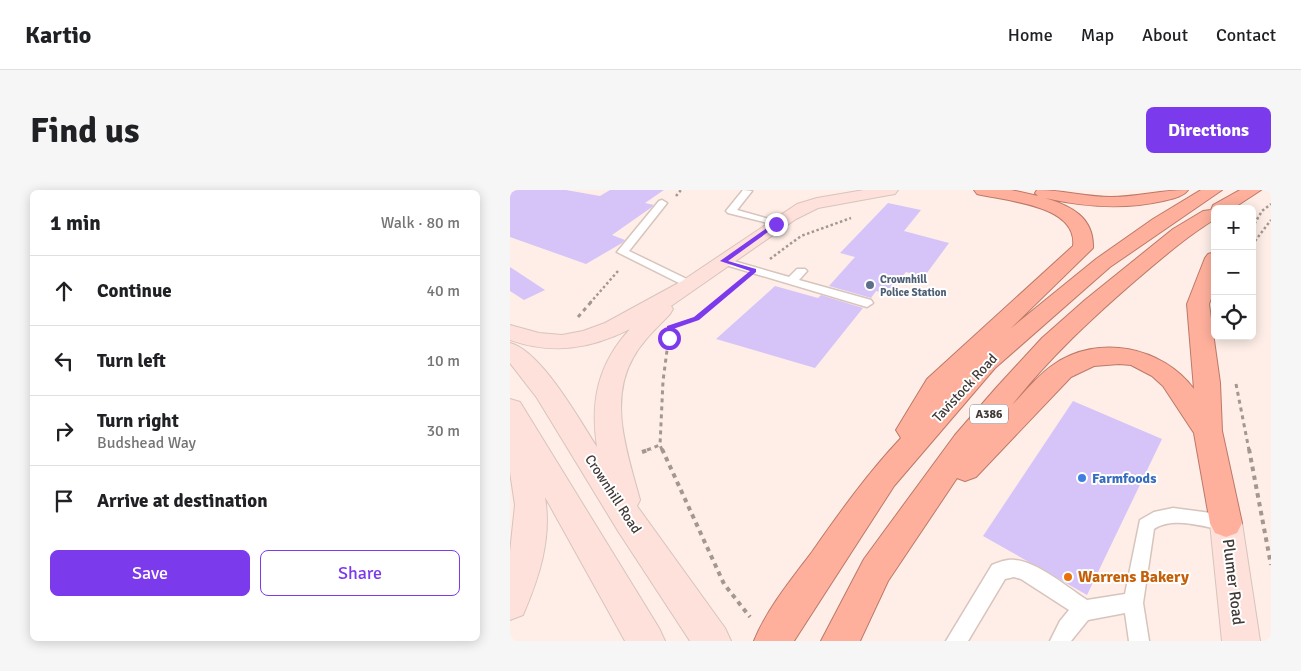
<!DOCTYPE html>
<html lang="en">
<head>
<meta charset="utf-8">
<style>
  body { margin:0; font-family:Signika,sans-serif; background:#f6f6f6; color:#202124 }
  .controls { position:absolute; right:15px; top:15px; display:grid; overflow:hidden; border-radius:8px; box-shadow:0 2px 12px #0003 }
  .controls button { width:45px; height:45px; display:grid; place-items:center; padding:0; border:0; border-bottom:1px solid #e0e0e0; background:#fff; color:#202124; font:25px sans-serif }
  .stop { position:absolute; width:15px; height:15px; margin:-11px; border:4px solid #7c3aed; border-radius:50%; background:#fff }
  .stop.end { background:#7c3aed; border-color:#fff; box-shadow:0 1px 5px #0008 }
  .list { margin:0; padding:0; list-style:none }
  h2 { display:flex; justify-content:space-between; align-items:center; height:65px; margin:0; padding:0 20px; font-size:21px }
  h2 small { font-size:16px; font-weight:400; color:#757577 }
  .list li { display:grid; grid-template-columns:32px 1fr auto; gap:15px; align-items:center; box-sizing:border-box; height:70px; padding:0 20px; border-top:1px solid #e0e0e0 }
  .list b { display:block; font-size:19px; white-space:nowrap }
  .list p { margin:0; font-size:16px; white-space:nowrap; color:#757577 }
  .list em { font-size:16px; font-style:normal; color:#757577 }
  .actions { display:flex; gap:10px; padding:15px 20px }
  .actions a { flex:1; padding:11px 0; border:1px solid #7c3aed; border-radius:8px; text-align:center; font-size:18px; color:#7c3aed }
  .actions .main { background:#7c3aed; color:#fff }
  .icon { flex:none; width:28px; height:28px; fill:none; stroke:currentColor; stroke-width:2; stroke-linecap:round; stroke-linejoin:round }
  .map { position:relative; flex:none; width:761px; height:451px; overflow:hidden; border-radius:8px }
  header { display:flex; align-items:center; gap:30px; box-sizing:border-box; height:70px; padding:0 25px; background:#fff; border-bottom:1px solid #e0e0e0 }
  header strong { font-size:24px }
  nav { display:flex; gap:28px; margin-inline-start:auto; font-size:18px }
  .intro { display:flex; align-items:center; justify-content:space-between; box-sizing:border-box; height:120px; padding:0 30px }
  h1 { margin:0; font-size:35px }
  .button { padding:12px 22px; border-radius:8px; background:#7c3aed; color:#fff; font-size:18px; font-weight:700 }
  main { display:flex; gap:30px; padding:0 30px }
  aside { flex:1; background:#fff; border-radius:8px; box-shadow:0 2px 12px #0003 }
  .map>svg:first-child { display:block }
  .building { fill:#d6c4f8 }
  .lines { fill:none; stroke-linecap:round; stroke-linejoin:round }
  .service-casing { stroke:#d7c4bc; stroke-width:3 }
  .secondary-casing { stroke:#d7c4bc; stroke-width:2 }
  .trunk-casing { stroke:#bb7968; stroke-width:2 }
  .path-far2 { stroke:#a39792; stroke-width:2.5; stroke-dasharray:2.5 2.5; stroke-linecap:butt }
  .path-far1 { stroke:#a39792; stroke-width:3; stroke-dasharray:4 4; stroke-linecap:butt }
  .path { stroke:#a39792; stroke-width:4; stroke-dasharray:4.5 4.5; stroke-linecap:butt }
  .service { fill:#fff; fill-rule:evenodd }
  .secondary { fill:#fee1da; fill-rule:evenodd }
  .trunk { fill:#feb09c; fill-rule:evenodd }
  .route { fill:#7c3aed }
  .service-dot { fill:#5c6f8a; stroke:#fff; stroke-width:2 }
  .shop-dot { fill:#3f7fe0; stroke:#fff; stroke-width:2 }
  .food-dot { fill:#e8710a; stroke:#fff; stroke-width:2 }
  .labels { text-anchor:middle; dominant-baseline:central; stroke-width:4; stroke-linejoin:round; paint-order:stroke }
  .far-service-label { font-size:11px; font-weight:bold; fill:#4e5e75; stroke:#fff; text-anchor:start }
  .shield { fill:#fff; stroke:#7a7472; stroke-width:1 }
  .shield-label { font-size:12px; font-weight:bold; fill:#413936 }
  .street-label { font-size:14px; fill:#413936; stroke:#fff }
  .shop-label { font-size:14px; font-weight:bold; fill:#366cbe; stroke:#fff; text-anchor:start }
  .near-food-label { font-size:16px; font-weight:bold; fill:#c56008; stroke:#fff; text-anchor:start }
  .near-street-label { font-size:16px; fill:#413936; stroke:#fff }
</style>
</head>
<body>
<header>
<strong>Kartio</strong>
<nav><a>Home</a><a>Map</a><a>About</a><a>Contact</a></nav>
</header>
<div class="intro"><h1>Find us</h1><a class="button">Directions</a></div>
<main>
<aside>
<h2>1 min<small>Walk · 80 m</small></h2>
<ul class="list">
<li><svg class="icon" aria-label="ahead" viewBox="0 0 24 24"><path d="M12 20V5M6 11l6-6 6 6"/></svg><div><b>Continue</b></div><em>40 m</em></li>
<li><svg class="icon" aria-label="left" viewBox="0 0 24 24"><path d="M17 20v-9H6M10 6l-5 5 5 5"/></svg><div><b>Turn left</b></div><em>10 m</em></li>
<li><svg class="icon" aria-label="right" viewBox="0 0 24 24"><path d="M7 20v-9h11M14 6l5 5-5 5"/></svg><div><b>Turn right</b><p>Budshead Way</p></div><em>30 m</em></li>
<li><svg class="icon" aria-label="arrive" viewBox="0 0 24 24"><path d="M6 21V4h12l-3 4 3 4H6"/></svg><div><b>Arrive at destination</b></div></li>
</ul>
<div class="actions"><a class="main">Save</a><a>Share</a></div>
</aside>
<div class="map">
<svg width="761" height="451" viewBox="0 0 761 451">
  <rect width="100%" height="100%" fill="#feeee7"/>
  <!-- building -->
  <g class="building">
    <path d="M0,0h56l34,6 10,-6h54l-19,13 9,2 -2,2 -40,28 13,5 -3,3 -36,21 -76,-27z"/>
    <path d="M378,13l33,7 -17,21 45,12 -25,34 -18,-5 -19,22 -11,-3 -5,7 -42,-12 26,-29 -15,-4z"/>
    <path d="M0,77l35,23 -21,10 -14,-9z"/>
    <path d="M265,96l43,12 3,-3 42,13 -48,60 -99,-29z"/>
    <path d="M563,211l89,38 -75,156 -104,-59z"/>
  </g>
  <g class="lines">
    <defs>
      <g id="service">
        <path d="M233,0l9,1 -15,19 43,12v4l-52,-13 -2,-2z"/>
        <path d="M152,10l5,3 -38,48 64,31v4h-8l-68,-34 42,-51z"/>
        <path d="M213,68l66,19 8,-8h8l2,2 -8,9 72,20 2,3 -6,4 -148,-44v-4z"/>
        <path d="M663,318l53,7 6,3 3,5 -3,5 -6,3c-21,-4 -52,-15 -72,-2l-11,74 6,38h-20l-4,-28 -37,7 -17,21h-21l10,-20 9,-11 -48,-31 -7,-2 -9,2 -37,62h-22l46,-76c7,-3 16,-6 23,-5 23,2 53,28 72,40l38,-6 15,-74 14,-8z"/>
      </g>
      <g id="secondary">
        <path d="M354,0h34l-3,4 -6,1 -71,13 -22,11 -125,87 2,3 -3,5c-13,14 -28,27 -37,44 -25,44 -5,97 7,142l-3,6 88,122 6,13h-41l-72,-110 -81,-133 -27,-35v-20c31,8 69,76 87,104 -7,-46 1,-83 33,-118 -40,20 -77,26 -120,11v-15l29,8 23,2 21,-4 22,-8 77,-42 115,-77 20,-6z"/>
        <path d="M0,209l10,3 139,226 6,13h-40l-80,-144c7,42 -6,81 -22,118l-13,5v-68l5,-47 -5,-33z"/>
        <path d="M716,319l11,4 5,10 18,118h-38l-12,-118 5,-10z"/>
      </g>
      <g id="trunk">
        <path d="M464,0h37l27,6 -3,-3 2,-3c25,0 49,7 74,7 26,0 50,-7 77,-7 -5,7 -17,9 -25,11 -40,9 -78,6 -118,-3 26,8 49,19 48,50l-83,81 86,-70 57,-40 48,-29h21l-112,77 -115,101 -101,118 -100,155h-40c13,-32 37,-61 58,-89 28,-40 56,-79 89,-114l-5,-8 31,-51 146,-133c5,-41 -67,-45 -96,-52z"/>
        <path d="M730,0h21l-29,19h-17v10c-29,18 -53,39 -79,61 -45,39 -87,78 -124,125 13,-13 26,-30 41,-40 45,-32 110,-18 141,24l-7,-85 18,-46 3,-4 7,-2v36l-6,16 11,79 2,48 20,92 -5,10 -11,4 -11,-4 -5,-10 -16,-90 -31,-47 -11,-10 -21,-11 -12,-1 -25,2 -23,11 -95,100 -11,4 -8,-3 -69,103 -28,60h-39l43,-82 91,-124 41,-47 46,-50 43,-38 88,-71 30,-18 8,-1 2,-5z"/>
      </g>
    </defs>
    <!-- service casing -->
    <use href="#service" class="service-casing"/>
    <!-- secondary casing -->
    <use href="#secondary" class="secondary-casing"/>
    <!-- trunk casing -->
    <use href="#trunk" class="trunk-casing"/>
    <!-- path-far2 -->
    <g class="path-far2">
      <path d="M166,6l5,-6"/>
      <path d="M742,38l10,-17 9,-7"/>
      <path d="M742,55l19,-25"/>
      <path d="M260,69l31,-23 50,-18"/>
      <path d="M80,113l28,-32"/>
      <path d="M205,113l25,-21"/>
    </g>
    <!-- path-far1 -->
    <g class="path-far1">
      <path d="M68,127l13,-15"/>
      <path d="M170,134l17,-6 19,-16"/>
      <path d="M726,194l13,66"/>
      <path d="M137,260l13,-5"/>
      <path d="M152,260l-2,-5 3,-64 6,-46"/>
    </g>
    <!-- path -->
    <g class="path">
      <path d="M152,259l62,135 26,33"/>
      <path d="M739,259l22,116"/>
      <path d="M132,262l9,-3"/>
    </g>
    <!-- service -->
    <use href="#service" class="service"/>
    <!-- secondary -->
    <use href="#secondary" class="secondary"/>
    <!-- trunk -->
    <use href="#trunk" class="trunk"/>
  </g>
  <!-- route -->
  <path class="route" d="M264,33l5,1 -51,37 28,8v3l-57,48 -26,9v9l-6,2v-14l27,-9 56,-46 -30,-10z"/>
  <!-- markers -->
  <circle class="service-dot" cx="360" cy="95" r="5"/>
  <circle class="shop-dot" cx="572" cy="288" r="5"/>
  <circle class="food-dot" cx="558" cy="387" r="5"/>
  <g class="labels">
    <!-- far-service labels -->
    <g class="far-service-label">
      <text x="370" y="89">Crownhill<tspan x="370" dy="13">Police Station</tspan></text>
    </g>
    <!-- shield labels -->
    <rect class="shield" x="460" y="214.5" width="38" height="19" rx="4"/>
    <g class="shield-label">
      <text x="479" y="224">A386</text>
    </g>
    <!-- street labels -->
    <g class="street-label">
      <text transform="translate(455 198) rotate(-47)">Tavistock Road</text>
      <text transform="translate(103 304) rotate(57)">Crownhill Road</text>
    </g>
    <!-- shop labels -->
    <g class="shop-label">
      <text x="582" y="288">Farmfoods</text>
    </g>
    <!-- near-food labels -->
    <g class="near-food-label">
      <text x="568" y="387">Warrens Bakery</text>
    </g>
    <!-- near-street labels -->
    <g class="near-street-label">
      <text transform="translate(723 392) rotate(83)">Plumer Road</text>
    </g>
  </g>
</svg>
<div class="controls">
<button>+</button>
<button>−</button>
<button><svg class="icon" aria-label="locate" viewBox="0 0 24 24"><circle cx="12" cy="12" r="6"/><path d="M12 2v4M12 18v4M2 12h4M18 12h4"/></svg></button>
</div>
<div class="stop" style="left:159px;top:148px"></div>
<div class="stop end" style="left:266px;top:34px"></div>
</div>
</main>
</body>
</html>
